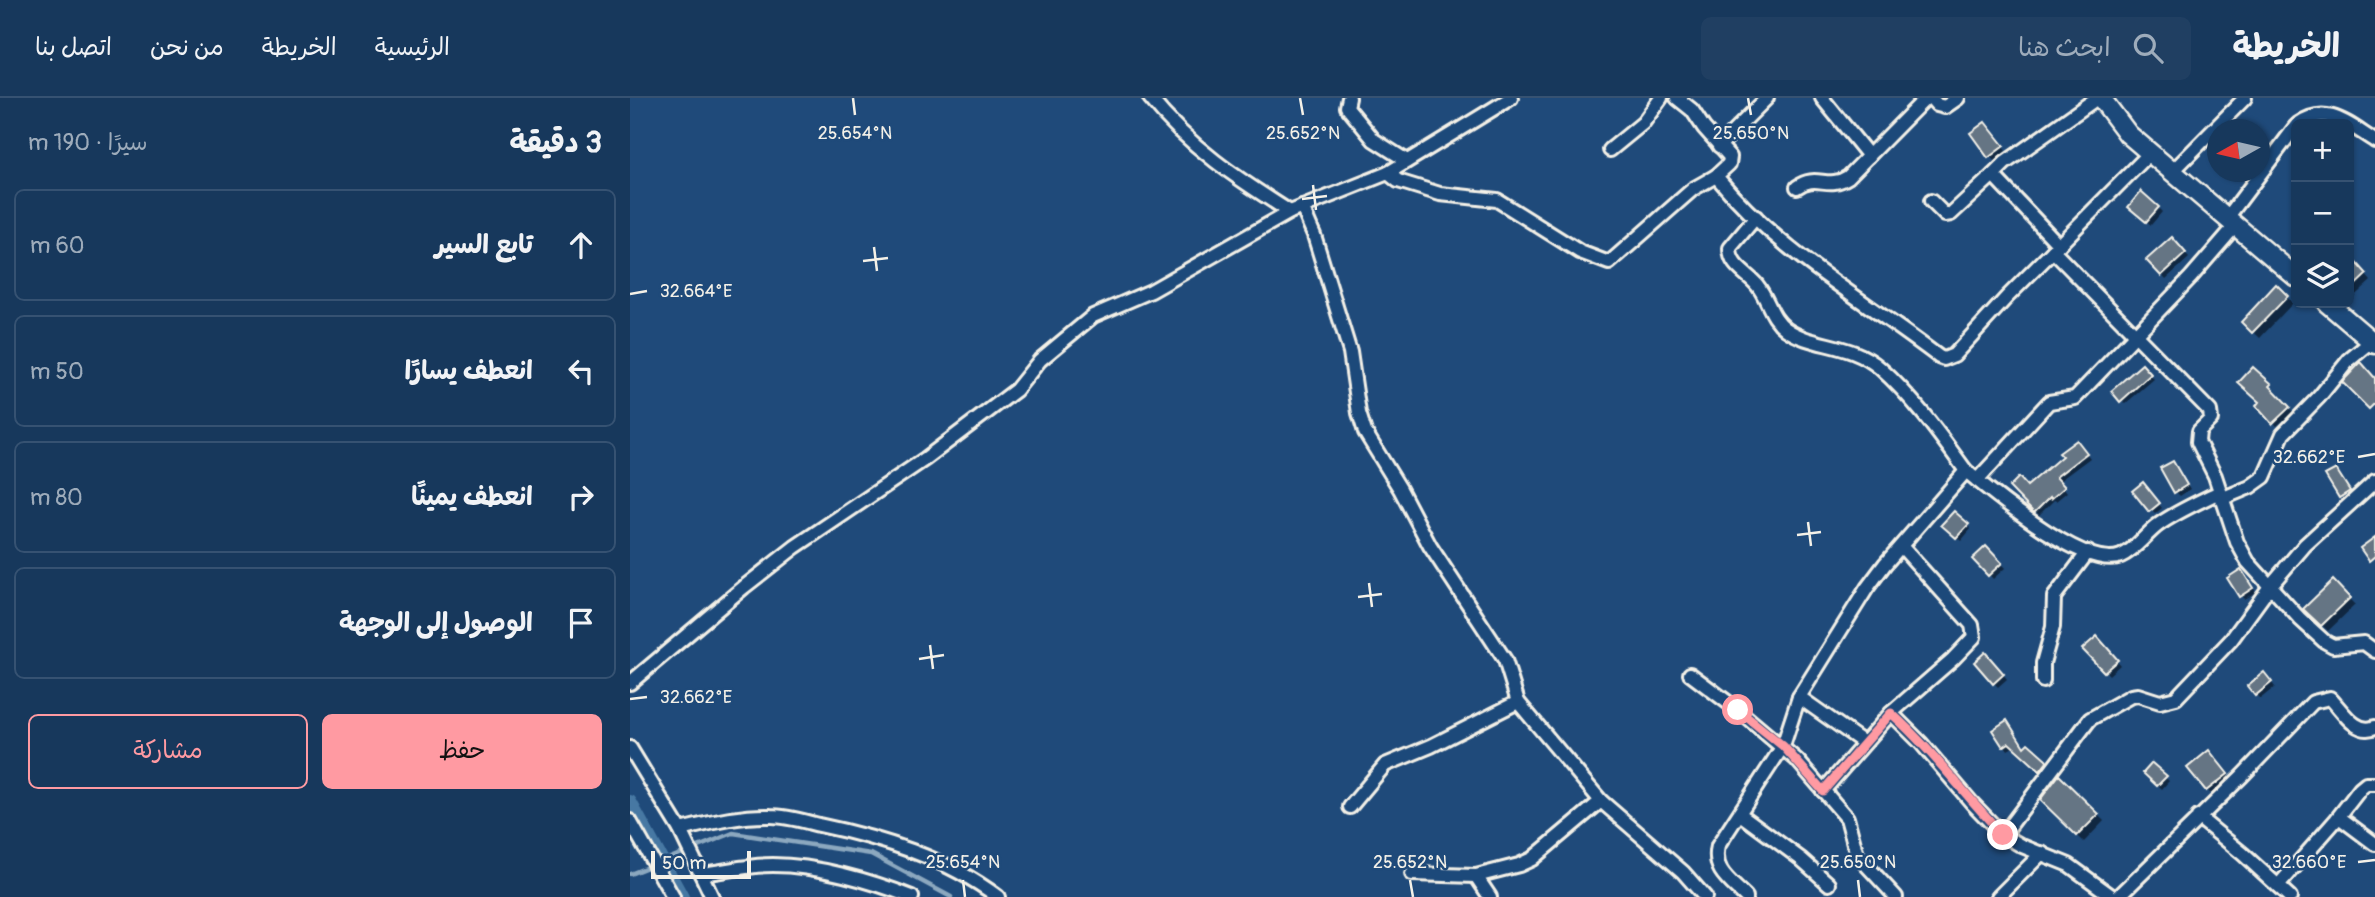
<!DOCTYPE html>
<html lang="ar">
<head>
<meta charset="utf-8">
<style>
  body { margin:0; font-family:Pangolin,"Playpen Sans Arabic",sans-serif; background:#203f62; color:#f1f3f6; direction:rtl }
  .controls { position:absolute; right:21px; top:21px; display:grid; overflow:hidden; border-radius:10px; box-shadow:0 2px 5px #0004 }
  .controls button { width:63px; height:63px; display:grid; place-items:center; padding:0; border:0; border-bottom:2px solid #365272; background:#17385c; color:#f1f3f6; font:35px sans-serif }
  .compass { position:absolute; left:1577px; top:21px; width:63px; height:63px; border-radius:50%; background:#17385c; box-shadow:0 2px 5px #0004; rotate:262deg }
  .scale { position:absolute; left:21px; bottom:18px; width:100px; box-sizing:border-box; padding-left:7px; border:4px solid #f4f1e8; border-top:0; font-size:19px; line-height:24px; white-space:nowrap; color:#f4f1e8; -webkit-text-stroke:5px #1f4a7a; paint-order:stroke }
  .stop { position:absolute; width:21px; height:21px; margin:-16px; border:5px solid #ff9aa2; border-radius:50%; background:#fff }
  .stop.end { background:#ff9aa2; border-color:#fff; box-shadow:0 2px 7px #0008 }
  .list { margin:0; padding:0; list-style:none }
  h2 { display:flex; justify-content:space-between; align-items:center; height:91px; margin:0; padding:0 28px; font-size:30px }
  h2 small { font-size:23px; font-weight:400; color:#9eacbb }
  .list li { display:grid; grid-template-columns:46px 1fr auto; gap:21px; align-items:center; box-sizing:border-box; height:112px; margin:0 14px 14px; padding:0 14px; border:2px solid #365272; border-radius:10px }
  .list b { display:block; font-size:26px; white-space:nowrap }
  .list em { font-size:23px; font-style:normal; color:#9eacbb }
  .actions { display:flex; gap:14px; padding:21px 28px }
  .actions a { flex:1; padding:16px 0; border:2px solid #ff9aa2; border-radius:10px; text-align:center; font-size:24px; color:#ff9aa2 }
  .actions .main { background:#ff9aa2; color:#111 }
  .icon { flex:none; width:38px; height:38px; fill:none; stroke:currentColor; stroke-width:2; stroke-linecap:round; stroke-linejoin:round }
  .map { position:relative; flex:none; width:1745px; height:799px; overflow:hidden; direction:ltr }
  header { display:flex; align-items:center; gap:42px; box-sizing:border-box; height:98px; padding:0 35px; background:#17385c; border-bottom:2px solid #365272 }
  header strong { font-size:33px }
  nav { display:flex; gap:38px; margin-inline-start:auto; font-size:24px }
  .search { width:490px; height:63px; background:#203f62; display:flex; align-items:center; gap:18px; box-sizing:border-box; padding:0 24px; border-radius:10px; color:#9eacbb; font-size:26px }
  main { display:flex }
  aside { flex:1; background:#17385c }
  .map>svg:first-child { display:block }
  .shadow { fill:#0007 }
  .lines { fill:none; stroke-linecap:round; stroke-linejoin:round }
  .stream { stroke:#8ca8bf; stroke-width:4.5 }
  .canal { stroke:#4678a3; stroke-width:14 }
  .building { fill:#657484; stroke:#f4f1e8; stroke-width:2 }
  .street-casing { stroke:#f4f1e8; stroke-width:18 }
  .secondary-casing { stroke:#f4f1e8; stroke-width:23 }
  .street { stroke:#1f4a7a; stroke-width:12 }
  .secondary { stroke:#1f4a7a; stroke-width:18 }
  .route { stroke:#ff9aa2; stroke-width:9 }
  .ticks { fill:none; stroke:#f4f1e8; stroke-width:2.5 }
  .ticks-label { font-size:18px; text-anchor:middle; fill:#f4f1e8; stroke:#1f4a7a; stroke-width:5; stroke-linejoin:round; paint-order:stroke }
</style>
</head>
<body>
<header>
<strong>الخريطة</strong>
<div class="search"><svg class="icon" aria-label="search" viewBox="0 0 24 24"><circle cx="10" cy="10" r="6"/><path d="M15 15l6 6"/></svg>ابحث هنا</div>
<nav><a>الرئيسية</a><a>الخريطة</a><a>من نحن</a><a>اتصل بنا</a></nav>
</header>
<main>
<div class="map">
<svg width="1745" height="799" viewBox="0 0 1745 799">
  <rect width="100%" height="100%" fill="#1f4a7a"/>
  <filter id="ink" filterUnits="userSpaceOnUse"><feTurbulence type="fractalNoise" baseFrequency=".0143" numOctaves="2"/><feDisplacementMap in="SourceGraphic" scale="14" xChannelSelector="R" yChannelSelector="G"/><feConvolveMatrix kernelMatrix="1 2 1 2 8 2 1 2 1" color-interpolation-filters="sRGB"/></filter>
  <g filter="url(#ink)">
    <!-- shadow -->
    <g class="shadow">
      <path d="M1359,30l17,23 -12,10 -22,-28z"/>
      <path d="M1528,110l4,4 -11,13 -17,-14z"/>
      <path d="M1542,141l17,19 -23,21 -17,-19z"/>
      <path d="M1719,163l10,6 12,14 -22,20z"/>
      <path d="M1646,189l17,16 -33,35 -17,-16z"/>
      <path d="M1512,268l12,13 -29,25 -12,-13z"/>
      <path d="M1623,272l21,19 -1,2 20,21 -16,14 -19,-20 4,-3z"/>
      <path d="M1451,348l9,12 -31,23 8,11 -11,9 -2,-1 -15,15 -28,-28 16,1z"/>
      <path d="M1546,369l14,22 -10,7 -4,-4z"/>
      <path d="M1516,390l16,20 -7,6 -4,-4z"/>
      <path d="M1721,395l2,3 -9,5 -2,-3z"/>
      <path d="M1325,415l16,16 -10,12 -17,-16z"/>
      <path d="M1356,450l19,20 -12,11 -18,-20z"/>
      <path d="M1615,477l11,17 -12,7 -3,-3z"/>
      <path d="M1703,484l22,23 -27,26 -23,-22z"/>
      <path d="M1467,540l23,27 -11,10 -24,-26z"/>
      <path d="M1359,560l18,21 -9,8 -4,-4z"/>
      <path d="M1638,580l7,9 -15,12 -4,-4z"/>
      <path d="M1364,633l31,18 3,-4 21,22 -4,7 -30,-28 -7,4z"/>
      <path d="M1586,661l17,22 -20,15 -6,-6z"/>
      <path d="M1522,667l17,16 -7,8 -17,-16z"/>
      <path d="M1429,679l45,44 -20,21 -42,-42z"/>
    </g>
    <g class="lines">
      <!-- stream -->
      <path class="stream" d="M0,776l103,-41 138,21 80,43"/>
      <!-- canal -->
      <path class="canal" d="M0,704l52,95"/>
    </g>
    <!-- building -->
    <g class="building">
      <path d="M1355,24l19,24 -16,12 -18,-25z"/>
      <path d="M1511,93l18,16 -13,15 -18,-15z"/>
      <path d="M1542,139l14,16 -25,23 -15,-16z"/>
      <path d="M1719,156l18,20 -18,17z"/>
      <path d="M1646,186l12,12 -36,37 -11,-11z"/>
      <path d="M1731,264l14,16v25l-6,6 -27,-27z"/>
      <path d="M1512,266l9,10 -31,28 -9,-11z"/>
      <path d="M1623,269l19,17 -2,2 20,21 -18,17 -16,-18 3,-4 -21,-19z"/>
      <path d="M1447,342l10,13 -31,24 9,10 -14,12 -1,-2 -16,16 -25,-26 10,-10 8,9 35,-30 -3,-3z"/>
      <path d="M1543,363l14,24 -13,8 -14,-25z"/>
      <path d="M1706,371l14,22 -11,7 -14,-23z"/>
      <path d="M1513,384l17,21 -11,9 -17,-21z"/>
      <path d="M1324,413l15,13 -13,14 -15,-13z"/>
      <path d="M1745,439v19l-6,5 -9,-13z"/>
      <path d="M1356,448l16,17 -14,13 -16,-17z"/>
      <path d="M1611,471l12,19 -14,9 -12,-19z"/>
      <path d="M1703,482l17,18 -29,28 -18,-17z"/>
      <path d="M1467,538l21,24 -14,12 -22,-23z"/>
      <path d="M1355,554l19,22 -11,10 -19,-22z"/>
      <path d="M1634,574l8,10 -17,14 -8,-10z"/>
      <path d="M1377,622l17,27 4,-4 18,16 1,3 -7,9 -31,-28 -6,4 -11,-17z"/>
      <path d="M1579,652l19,24 -22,17 -19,-23z"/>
      <path d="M1522,665l15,13 -10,10 -14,-13z"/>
      <path d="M1429,677l40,39 -22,22 -37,-36z"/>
    </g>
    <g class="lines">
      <defs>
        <g id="street">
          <path d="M520,0c39,49 88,81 140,114"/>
          <path d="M719,0l-2,9 27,33 33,21"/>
          <path d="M1047,0l15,12 12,18 26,29 -1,7 -13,12c62,76 146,122 223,181l5,2 10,-4 53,-58 46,-46"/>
          <path d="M1192,0l47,58"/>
          <path d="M1301,0l6,7 8,2 13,-9"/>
          <path d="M1668,26c29,-21 51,1 77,17"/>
          <path d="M1089,48l48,-48"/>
          <path d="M980,52l33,-27 18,-25"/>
          <path d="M1520,55l-97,98 157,160 1,8 -12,12 -1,11 17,34 22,66 11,20 52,57 24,22 9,5 31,-3 11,8"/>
          <path d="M1542,74l73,-74"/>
          <path d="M758,75l10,8 42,13 57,6 83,52 29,11 84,-74 23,-13"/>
          <path d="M1167,89c19,-14 31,3 51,-10l78,-79"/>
          <path d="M1301,103l14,14 6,-1 42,-39"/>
          <path d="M672,109l12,28 36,117 9,61 6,19 35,57 30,57 75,114 13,42 83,99 82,71 22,25"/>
          <path d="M1126,119l-26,31c0,19 16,24 27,37 12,15 13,32 29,44 27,19 64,13 94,39 33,29 60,67 86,103"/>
          <path d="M1597,120l69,-92"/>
          <path d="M1429,147l-66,-70 12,-12 92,-65"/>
          <path d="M1347,382l72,-78 26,-4 116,-121 45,-52"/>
          <path d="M1591,401l29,-12 14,-10 19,-43 36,-37 30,-37 23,-19"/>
          <path d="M1060,576l48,36 59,50 50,58 10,37 39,42"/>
          <path d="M1413,583v-18l10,-36 1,-30 34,-45"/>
          <path d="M0,585l114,-96 51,-40 130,-88 91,-69 24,-30 53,-44 58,-25 139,-79 98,-39 123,-75"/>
          <path d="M1169,599l65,46"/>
          <path d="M1261,615l30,30 51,60 31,32 19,11 47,19 44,32"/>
          <path d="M0,650l50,82 32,67"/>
          <path d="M1193,693l68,-78 62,-54 21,-22 -2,-12 -71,-79"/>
          <path d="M720,709l35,-42 46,-19 87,-44"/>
          <path d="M1110,716l61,45 28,25"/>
          <path d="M1568,719l45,37 47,43"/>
          <path d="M1709,719l36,27"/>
          <path d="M0,723l43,76"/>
          <path d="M50,732c30,-7 60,-15 91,-14 16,0 32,5 48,9 62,13 128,33 179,72"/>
          <path d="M1373,737l87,-116 41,-23 7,-1 22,7 16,-4 55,-58 40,-55 34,-40 70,-64"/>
          <path d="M71,776c24,-3 48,-9 72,-9 43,0 99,16 139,32"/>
          <path d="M782,776l64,2"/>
          <path d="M1648,788l58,-66 24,-31 6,-5h9"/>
          <path d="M860,799l-14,-21 43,-11 13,-6 69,-58"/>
          <path d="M1116,799c-16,-16 -34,-26 -28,-51l65,-100 16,-49 68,-109 18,-24 81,-93c27,22 119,100 155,85 14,-6 25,-22 37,-31 18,-13 41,-23 61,-33"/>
          <path d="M1368,799l44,-44"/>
          <path d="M1488,799l124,-121 71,-74 17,-4c12,12 26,38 45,29"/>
        </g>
        <g id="secondary">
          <path d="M1471,0l27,36 168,143"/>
          <path d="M1697,205l48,41"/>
        </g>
      </defs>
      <!-- street casing -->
      <use href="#street" class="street-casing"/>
      <!-- secondary casing -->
      <use href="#secondary" class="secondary-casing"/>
      <!-- street -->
      <use href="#street" class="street"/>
      <!-- secondary -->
      <use href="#secondary" class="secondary"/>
    </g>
  </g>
  <g class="lines" filter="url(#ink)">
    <!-- route -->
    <path class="route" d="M1108,612l45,36 40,45 68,-78c41,37 74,82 112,122"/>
  </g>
  <!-- ticks -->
  <path class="ticks" d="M223,0l2,17M670,0l3,17M1118,0l3,17M683,87l3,25M672,101l25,-3M244,149l3,24M233,163l25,-3M0,196l17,-3M1728,359l17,-3M1178,424l3,24M1167,437l24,-3M739,485l3,24M728,499l24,-3M300,547l3,24M289,561l25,-4M0,601l17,-2M1728,764l17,-2M333,782l2,17M780,782l3,17M1228,782l2,17"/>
  <g class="ticks-label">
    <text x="225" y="41">25.654°N</text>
    <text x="673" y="41">25.652°N</text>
    <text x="1121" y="41">25.650°N</text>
    <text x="66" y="199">32.664°E</text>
    <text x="1679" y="365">32.662°E</text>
    <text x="66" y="605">32.662°E</text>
    <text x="333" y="770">25.654°N</text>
    <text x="780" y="770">25.652°N</text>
    <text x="1228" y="770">25.650°N</text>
    <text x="1679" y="770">32.660°E</text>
  </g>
</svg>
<div class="controls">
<button>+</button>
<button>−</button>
<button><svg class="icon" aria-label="layers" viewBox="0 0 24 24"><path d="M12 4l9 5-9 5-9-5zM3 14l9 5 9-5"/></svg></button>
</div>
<svg class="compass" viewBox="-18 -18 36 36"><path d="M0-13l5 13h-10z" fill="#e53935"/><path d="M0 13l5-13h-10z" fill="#9eacbb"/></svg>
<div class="scale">50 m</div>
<div class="stop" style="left:1108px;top:612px"></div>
<div class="stop end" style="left:1373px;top:737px"></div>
</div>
<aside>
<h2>3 دقيقة<small>سيرًا · 190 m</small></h2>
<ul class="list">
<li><svg class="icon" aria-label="ahead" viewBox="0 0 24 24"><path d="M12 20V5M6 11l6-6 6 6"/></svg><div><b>تابع السير</b></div><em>60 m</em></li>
<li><svg class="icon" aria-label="left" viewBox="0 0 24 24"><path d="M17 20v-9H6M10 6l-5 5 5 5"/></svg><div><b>انعطف يسارًا</b></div><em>50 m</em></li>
<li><svg class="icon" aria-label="right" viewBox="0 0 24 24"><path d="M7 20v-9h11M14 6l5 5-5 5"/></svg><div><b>انعطف يمينًا</b></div><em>80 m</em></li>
<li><svg class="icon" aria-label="arrive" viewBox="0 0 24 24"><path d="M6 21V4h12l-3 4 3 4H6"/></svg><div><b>الوصول إلى الوجهة</b></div></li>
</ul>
<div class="actions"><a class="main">حفظ</a><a>مشاركة</a></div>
</aside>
</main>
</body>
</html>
